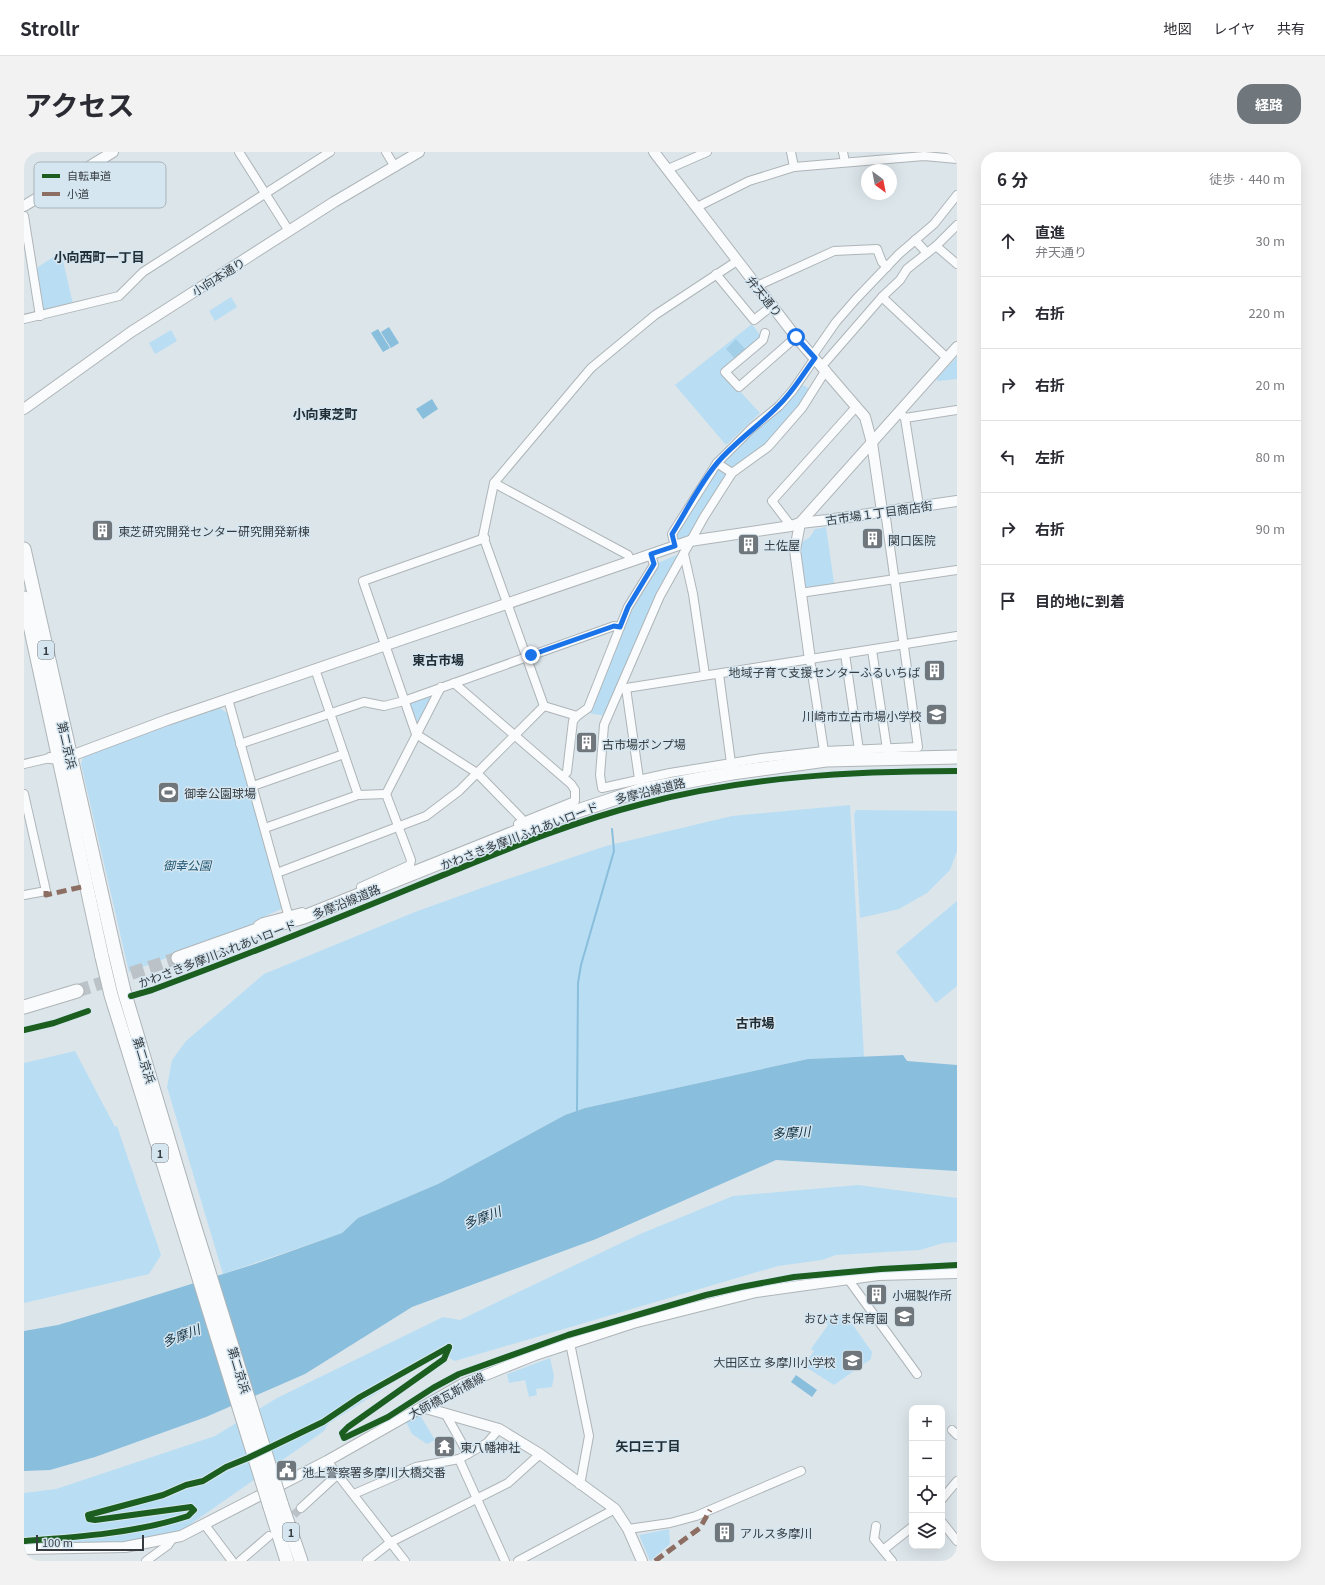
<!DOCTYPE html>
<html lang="ja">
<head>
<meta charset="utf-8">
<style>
  body { margin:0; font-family:Georgia,"Noto Sans JP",serif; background:#f2f2f3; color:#2b2b33 }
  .controls { position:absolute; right:12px; bottom:12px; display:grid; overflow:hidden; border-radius:8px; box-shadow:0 4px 16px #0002 }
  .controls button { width:36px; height:36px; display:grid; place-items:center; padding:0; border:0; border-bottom:1px solid #e1e1e2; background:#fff; color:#2b2b33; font:20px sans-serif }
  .compass { position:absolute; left:837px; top:12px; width:36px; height:36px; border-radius:50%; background:#fff; box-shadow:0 4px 16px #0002; rotate:148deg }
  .scale { position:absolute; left:12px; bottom:10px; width:108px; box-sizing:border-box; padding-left:4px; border:2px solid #363c40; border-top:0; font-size:11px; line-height:14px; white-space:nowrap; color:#363c40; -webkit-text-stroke:3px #d6e6f0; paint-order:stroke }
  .stop { position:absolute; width:12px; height:12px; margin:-9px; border:3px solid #1a73e8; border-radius:50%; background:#fff }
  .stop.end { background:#1a73e8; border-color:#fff; box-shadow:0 1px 4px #0008 }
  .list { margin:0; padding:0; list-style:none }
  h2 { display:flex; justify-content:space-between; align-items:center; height:52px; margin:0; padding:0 16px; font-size:17px }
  h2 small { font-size:13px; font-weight:400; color:#7c7c81 }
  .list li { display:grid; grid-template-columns:26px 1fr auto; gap:12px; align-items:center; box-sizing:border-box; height:72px; padding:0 16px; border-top:1px solid #e1e1e2 }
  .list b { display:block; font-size:15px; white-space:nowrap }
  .list p { margin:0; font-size:13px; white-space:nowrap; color:#7c7c81 }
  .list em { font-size:13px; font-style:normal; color:#7c7c81 }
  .icon { flex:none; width:22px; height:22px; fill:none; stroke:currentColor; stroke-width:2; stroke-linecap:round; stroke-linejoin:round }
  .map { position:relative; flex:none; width:933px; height:1409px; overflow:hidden; border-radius:16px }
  header { display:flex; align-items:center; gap:24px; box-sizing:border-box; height:56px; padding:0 20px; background:#fff; border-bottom:1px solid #e1e1e2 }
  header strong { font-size:19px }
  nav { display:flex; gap:22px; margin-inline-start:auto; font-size:14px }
  .intro { display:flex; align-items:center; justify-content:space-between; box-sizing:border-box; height:96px; padding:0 24px }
  h1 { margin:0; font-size:28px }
  .button { padding:10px 18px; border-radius:16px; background:#70777c; color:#fff; font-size:14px; font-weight:700 }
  main { display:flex; gap:24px; padding:0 24px }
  aside { flex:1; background:#fff; border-radius:16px; box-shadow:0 4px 16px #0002 }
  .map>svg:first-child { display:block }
  .green { fill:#b9def4 }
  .forest { fill:#a4cfe8 }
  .water { fill:#89bedc }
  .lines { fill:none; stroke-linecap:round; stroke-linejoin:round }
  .stream { stroke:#89bedc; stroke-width:2 }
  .minor-tunnel { stroke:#bbc3c8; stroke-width:8; stroke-dasharray:8 4; stroke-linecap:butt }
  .primary-tunnel { stroke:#bbc3c8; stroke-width:13; stroke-dasharray:13 6; stroke-linecap:butt }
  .minor-casing { stroke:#aeb5b8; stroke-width:10 }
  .tertiary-casing { stroke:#aeb5b8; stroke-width:12 }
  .primary-casing { stroke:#aeb5b8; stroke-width:15 }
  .trunk-casing { stroke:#aeb5b8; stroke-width:15 }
  .minor { stroke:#fafbfc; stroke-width:8 }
  .tertiary { stroke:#fafbfc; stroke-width:10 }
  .primary { stroke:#fafbfc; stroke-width:13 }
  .trunk { stroke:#fafbfc; stroke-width:13 }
  .trunk-bridge-casing { stroke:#aeb5b8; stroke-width:15; stroke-linecap:butt }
  .trunk-bridge { stroke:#fafbfc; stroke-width:13 }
  .quiet { stroke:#8d6e63; stroke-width:5; stroke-dasharray:10 5; stroke-linecap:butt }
  .cycleway-casing { stroke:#d6e6f0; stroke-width:8 }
  .cycleway { stroke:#1b5e20; stroke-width:6 }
  .route { stroke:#1a73e8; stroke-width:5 }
  .labels { text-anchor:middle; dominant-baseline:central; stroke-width:3; stroke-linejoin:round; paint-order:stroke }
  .shield { fill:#d6e6f0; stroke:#666f75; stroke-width:1 }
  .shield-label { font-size:11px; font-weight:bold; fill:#363c40 }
  .street-label { font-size:12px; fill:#363c40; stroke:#d6e6f0 }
  .poi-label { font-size:12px; fill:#363c40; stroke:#d6e6f0; text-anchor:start }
  .park-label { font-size:12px; font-style:italic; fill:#1d5471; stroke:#d6e6f0 }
  .neighbourhood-label { font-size:13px; font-weight:bold; fill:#212e35; stroke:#d6e6f0 }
  .water-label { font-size:13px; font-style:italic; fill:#0f2f41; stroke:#d6e6f0 }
  .key { fill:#d6e6f0; stroke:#a6b3bb; stroke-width:1 }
  .key-label { font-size:11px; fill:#363c40 }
</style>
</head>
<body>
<header>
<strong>Strollr</strong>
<nav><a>地図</a><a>レイヤ</a><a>共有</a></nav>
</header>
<div class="intro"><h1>アクセス</h1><a class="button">経路</a></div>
<main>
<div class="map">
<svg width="933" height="1409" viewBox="0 0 933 1409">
  <rect width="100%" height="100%" fill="#dce5ea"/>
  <!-- green -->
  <g class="green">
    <path d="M37,100l12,52 -27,7 -3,-2 -6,-39 1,-3z"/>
    <path d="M207,145l6,10 -22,14 -6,-10z"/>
    <path d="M728,172l8,11v2l-39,34 39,42 -34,32 -51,-60z"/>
    <path d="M147,178l6,11 -22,13 -6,-11z"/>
    <path d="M933,205v22l-19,2 -2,-2z"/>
    <path d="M777,232l9,5 -11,18 -32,38 -35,25 -11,-8z"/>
    <path d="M694,314l10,8 -36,61 -13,5 -4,-6z"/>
    <path d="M802,375l8,56 -1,2 -27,3 -1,-1 -5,-35 2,-10 8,-5 5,-8z"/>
    <path d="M655,402l-74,162 -16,-3 35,-88 34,-60v-2z"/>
    <path d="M407,543l2,1 -15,28 -8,-18 2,-4z"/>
    <path d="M196,556l9,6 54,192 -2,3 -22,10 -15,10 -115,43 -48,-208 3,-9z"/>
    <path d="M826,653l14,252 -56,2 -223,49 -20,7 -127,69 -80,34 -16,15 -119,41 -56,-187 5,-27 14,-19 78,-67 151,-62 75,-27 116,-39 126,-30z"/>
    <path d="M832,658l101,1v40l-7,19 -23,23 -28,16 -39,9 -6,-104z"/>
    <path d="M933,749v85l-21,17 -40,-51z"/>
    <path d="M51,899l40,76 2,-1 44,129 -12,19 -125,29v-240z"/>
    <path d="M834,1033l99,13v44l-14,1 -23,7 -84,5 -14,5 -44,6 -323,95 -15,-8 -112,71 -4,7 -149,104 -38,6 -28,2 -50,-1 -35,2v-51l32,-4 159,-53 62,-38 166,-81 17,3 180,-86 93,-38z"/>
    <path d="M821,1162l27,38 -1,7 -37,26 -30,-19 10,-15 -3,-2 17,-24 -3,-5 2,-5z"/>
    <path d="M526,1206l4,18 -2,11 -16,2 1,6 -8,2 -4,-17 -16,3 -2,-9z"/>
    <path d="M396,1263l15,25 -8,4 -15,-10 -6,-12z"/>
    <path d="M645,1377l1,15 -20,17 -11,-26z"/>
  </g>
  <!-- forest -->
  <path class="forest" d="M712,187l9,10 -11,9 -8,-9z"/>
  <!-- water -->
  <g class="water">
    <path d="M365,175l10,16 -8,5 -10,-16z"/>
    <path d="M354,177l12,19 -7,4 -12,-19z"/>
    <path d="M408,247l6,10 -15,10 -7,-10z"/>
    <path d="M879,903l4,6 50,4v106l-181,-11 -180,79 -184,68 -107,67 -99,43 -111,40 -45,13 -26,1v-140l34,-6 60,-18 137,-43 87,-31 16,-15 80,-34 127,-69 20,-7 223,-49z"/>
    <path d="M772,1223l21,15 -5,7 -21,-15z"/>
  </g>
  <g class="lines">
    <!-- stream -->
    <path class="stream" d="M553,958l1,-127 3,-18 33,-114 -2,-22"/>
    <!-- minor-tunnel -->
    <path class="minor-tunnel" d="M261,1371l16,-15"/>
    <!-- primary-tunnel -->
    <path class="primary-tunnel" d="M53,839l101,-33"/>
    <defs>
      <g id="minor">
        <path d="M215,0l50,79"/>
        <path d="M362,0l9,15"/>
        <path d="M767,0l3,15"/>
        <path d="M819,0l2,10"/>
        <path d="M644,17l39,-17"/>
        <path d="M673,55l52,-26 45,-14 130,-11 33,3"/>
        <path d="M0,64l16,100"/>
        <path d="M891,88l12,13"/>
        <path d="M912,94l21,18"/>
        <path d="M692,122l38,46 19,-15"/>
        <path d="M733,134l77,-35 43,-2 5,13 5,5"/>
        <path d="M858,145l65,61"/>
        <path d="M0,167l95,-23 24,-24 187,-120"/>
        <path d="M741,181l-2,7 -38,32 14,15 57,-50"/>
        <path d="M789,203l23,-33 20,-23 43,-45 35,-30 23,-29"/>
        <path d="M798,214l60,-69 18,-17 7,-11 29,-23 21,-21"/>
        <path d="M802,218l-24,38 -34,39 -36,26 -28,44 -44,79 -56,129 -4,50 2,13 68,-15 92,-15 62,-7 94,-4 -33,-236"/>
        <path d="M875,260l6,6 14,88"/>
        <path d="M881,266l52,-8"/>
        <path d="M693,311l15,10"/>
        <path d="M470,331l134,72 3,6"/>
        <path d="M767,374l-19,-25 84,-94"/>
        <path d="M461,386l-122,43 53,153 61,39 44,45 2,4"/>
        <path d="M651,394l-3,-12 45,-71 35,-35 27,-22 14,-16 22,-32"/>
        <path d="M660,402l9,40 12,81"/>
        <path d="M776,441l157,-23"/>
        <path d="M848,498l15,99"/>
        <path d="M821,502l14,96"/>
        <path d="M786,508l14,91"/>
        <path d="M291,517l43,126"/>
        <path d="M695,522l12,89"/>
        <path d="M430,531l117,101 4,6v11l-57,23"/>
        <path d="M602,536l13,91"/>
        <path d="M596,537l337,-53"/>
        <path d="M204,547l60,215"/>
        <path d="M553,564l-33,-10 -61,-170 11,-53 97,-115 64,-53 82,-54"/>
        <path d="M216,592l124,-42 20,4 20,-5 210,-75 6,1"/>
        <path d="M0,612l26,-6"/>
        <path d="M539,624l4,-4 6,-51 4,-5 11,-8 40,-101 26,-42 -3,-10"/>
        <path d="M229,634l91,-32"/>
        <path d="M0,642l22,97 -22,4"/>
        <path d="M241,676l93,-33 28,-1"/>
        <path d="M253,721l149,-57 33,-25 85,-85"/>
        <path d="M337,735l49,-22 1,-5 -25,-66 55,-107"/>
        <path d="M233,777l1,-4 5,-3 39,-10"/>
        <path d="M824,1127l69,95"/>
        <path d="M546,1191l19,93 -9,49"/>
        <path d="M421,1261l23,41"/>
        <path d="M928,1278l5,5"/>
        <path d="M435,1307l46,102"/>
        <path d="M303,1309l78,100"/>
        <path d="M330,1342l62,-27 43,-8 28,-16 12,-14"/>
        <path d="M918,1347l15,-18"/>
        <path d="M277,1356l37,-34"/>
        <path d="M918,1370l15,19"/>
        <path d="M181,1373l27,36"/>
        <path d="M852,1374l-2,13 18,22"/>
        <path d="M604,1377l42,-6 26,-7 105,-45"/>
        <path d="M859,1398l29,-23"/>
        <path d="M122,1409l22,-16 4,-6"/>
        <path d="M216,1409l29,-25"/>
        <path d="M343,1409l24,-19 117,-59 32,-29"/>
        <path d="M494,1409l97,-52"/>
      </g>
      <g id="tertiary">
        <path d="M630,0l142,185 69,80 7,26 10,68"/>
        <path d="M0,54l89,-54"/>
        <path d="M0,257l107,-77 203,-130 85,-50"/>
        <path d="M786,508l-15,-110 5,-27 157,-176"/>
        <path d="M26,606l10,1 11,-3 96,-36 523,-179 101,-15 9,-3 27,-3 130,-19"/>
        <path d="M398,1255l77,22 41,25 75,55 13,20 14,32"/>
        <path d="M0,1397l101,-2 56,-11 146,-75 134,-76 74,-30 98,-32 123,-31 122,-17 79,-2"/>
      </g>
      <g id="primary">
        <path d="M154,806l76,-27 50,-14 222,-89 115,-38 91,-17 94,-13 131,-3"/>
        <path d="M0,855l53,-16"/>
      </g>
      <g id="trunk">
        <path d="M0,397l91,404"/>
        <path d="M0,446l78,359"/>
        <path d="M257,1351l20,58"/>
        <path d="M246,1355l17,54"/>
      </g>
    </defs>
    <!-- minor casing -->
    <use href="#minor" class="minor-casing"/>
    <!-- tertiary casing -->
    <use href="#tertiary" class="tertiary-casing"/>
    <!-- primary casing -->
    <use href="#primary" class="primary-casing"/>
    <!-- trunk casing -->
    <use href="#trunk" class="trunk-casing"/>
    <!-- minor -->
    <use href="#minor" class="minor"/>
    <!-- tertiary -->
    <use href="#tertiary" class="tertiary"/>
    <!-- primary -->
    <use href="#primary" class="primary"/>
    <!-- trunk -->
    <use href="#trunk" class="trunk"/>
    <defs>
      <g id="trunk-bridge">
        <path d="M91,801l9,38 68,227 89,285"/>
        <path d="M78,805l9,38 159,512"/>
      </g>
    </defs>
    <!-- trunk-bridge casing -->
    <use href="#trunk-bridge" class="trunk-bridge-casing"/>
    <!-- trunk-bridge -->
    <use href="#trunk-bridge" class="trunk-bridge"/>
    <!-- quiet -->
    <g class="quiet">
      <path d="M22,739v4l40,-9"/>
      <path d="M631,1409l45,-33 10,-18"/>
    </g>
    <defs>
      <g id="cycleway">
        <path d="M107,844l21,-6c89,-33 177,-68 264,-104 75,-30 148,-62 226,-82 103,-27 209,-33 315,-33"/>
        <path d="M0,878l30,-7 34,-12"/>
        <path d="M425,1195l-5,12 -96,68 -6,6 2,5 44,-21 45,-29 26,-14 109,-39 138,-40 35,-8 53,-10 87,-8 76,-4"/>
        <path d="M0,1389c54,-4 112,-8 164,-25l6,-6 -3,-3 -96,13 -6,-1 -1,-4 75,-20 23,-10 17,-4 23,-14 22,-9 75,-36 37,-25 89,-50"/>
      </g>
    </defs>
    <!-- cycleway casing -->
    <use href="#cycleway" class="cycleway-casing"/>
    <!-- cycleway -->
    <use href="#cycleway" class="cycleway"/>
  </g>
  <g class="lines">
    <!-- route -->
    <path class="route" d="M507,503l83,-29 6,1 8,-20 26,-43 -3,-10 24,-8 -3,-12c15,-24 28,-51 46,-72 18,-21 41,-36 60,-56 15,-14 25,-32 37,-48l-19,-21"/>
  </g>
  <!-- icons -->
  <defs>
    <symbol id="building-square" viewBox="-11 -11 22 22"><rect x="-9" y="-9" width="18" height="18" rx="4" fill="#70777c" stroke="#d6e6f0"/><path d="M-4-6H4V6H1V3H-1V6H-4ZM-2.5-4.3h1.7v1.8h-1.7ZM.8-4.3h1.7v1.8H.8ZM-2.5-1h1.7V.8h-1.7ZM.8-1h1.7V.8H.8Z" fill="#fff"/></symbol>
    <symbol id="school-square" viewBox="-11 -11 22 22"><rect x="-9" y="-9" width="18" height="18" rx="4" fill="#70777c" stroke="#d6e6f0"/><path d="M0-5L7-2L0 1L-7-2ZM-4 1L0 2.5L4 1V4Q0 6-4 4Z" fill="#fff"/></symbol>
    <symbol id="stadium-square" viewBox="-11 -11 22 22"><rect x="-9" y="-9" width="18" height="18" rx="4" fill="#70777c" stroke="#d6e6f0"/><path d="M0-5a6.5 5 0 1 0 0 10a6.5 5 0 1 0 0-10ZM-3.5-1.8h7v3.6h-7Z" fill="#fff"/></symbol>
    <symbol id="temple-square" viewBox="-11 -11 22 22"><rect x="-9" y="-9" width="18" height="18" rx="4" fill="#70777c" stroke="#d6e6f0"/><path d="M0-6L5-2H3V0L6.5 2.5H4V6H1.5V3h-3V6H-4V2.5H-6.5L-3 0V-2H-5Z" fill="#fff"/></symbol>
    <symbol id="civic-square" viewBox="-11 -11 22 22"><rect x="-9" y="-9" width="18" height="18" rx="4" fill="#70777c" stroke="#d6e6f0"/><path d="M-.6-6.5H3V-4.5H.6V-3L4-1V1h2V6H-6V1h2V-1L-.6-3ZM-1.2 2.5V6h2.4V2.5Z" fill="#fff"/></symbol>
  </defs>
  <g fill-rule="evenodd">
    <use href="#building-square" x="66" y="366" width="25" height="25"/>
    <use href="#building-square" x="836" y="374" width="25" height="25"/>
    <use href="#building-square" x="712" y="380" width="25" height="25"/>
    <use href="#building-square" x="898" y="506" width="25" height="25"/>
    <use href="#school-square" x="900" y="550" width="25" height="25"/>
    <use href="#building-square" x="550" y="578" width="25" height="25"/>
    <use href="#stadium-square" x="132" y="628" width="25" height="25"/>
    <use href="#building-square" x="840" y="1130" width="25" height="25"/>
    <use href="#school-square" x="868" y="1152" width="25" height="25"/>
    <use href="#school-square" x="816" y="1196" width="25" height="25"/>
    <use href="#temple-square" x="408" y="1282" width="25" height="25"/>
    <use href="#civic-square" x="250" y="1306" width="25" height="25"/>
    <use href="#building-square" x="688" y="1368" width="25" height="25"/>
  </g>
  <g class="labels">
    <!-- shield labels -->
    <g class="shield">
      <rect x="14" y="489" width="16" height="18" rx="3"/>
      <rect x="128" y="992" width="16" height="18" rx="3"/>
      <rect x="259" y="1371" width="16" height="18" rx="3"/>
    </g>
    <g class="shield-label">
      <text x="22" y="498">1</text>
      <text x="136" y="1001">1</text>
      <text x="267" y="1380">1</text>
    </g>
    <!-- street labels -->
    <g class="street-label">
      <text transform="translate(194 124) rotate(-32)">小向本通り</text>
      <text transform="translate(741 144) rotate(51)">弁天通り</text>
      <text transform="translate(855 360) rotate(-8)">古市場１丁目商店街</text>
      <text transform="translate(44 593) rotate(77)">第二京浜</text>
      <text transform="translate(626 638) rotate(-14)">多摩沿線道路</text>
      <text transform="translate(495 683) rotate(-21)">かわさき多摩川ふれあいロード</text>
      <text transform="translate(322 749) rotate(-22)">多摩沿線道路</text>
      <text transform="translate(193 801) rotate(-21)">かわさき多摩川ふれあいロード</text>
      <text transform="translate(121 908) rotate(73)">第二京浜</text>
      <text transform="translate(216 1218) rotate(73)">第二京浜</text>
      <text transform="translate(422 1243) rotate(-28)">大師橋瓦斯橋線</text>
    </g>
    <!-- poi labels -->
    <g class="poi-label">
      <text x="94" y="378">東芝研究開発センター研究開発新棟</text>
      <text x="864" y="387">関口医院</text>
      <text x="740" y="392">土佐屋</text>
      <text x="896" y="519" text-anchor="end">地域子育て支援センターふるいちば</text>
      <text x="898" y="563" text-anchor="end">川崎市立古市場小学校</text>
      <text x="578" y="591">古市場ポンプ場</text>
      <text x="160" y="640">御幸公園球場</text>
      <text x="868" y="1142">小堀製作所</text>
      <text x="864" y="1165" text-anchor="end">おひさま保育園</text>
      <text x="812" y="1209" text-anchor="end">大田区立 多摩川小学校</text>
      <text x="436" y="1294">東八幡神社</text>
      <text x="278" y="1319">池上警察署多摩川大橋交番</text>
      <text x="716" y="1380">アルス多摩川</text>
    </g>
    <!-- park labels -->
    <g class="park-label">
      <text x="163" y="712">御幸公園</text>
    </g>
    <!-- neighbourhood labels -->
    <g class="neighbourhood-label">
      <text x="75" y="104">小向西町一丁目</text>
      <text x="301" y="261">小向東芝町</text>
      <text x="414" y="507">東古市場</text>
      <text x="731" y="870">古市場</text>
      <text x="624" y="1293">矢口三丁目</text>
    </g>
    <!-- water labels -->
    <g class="water-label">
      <text transform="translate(767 980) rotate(-4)">多摩川</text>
      <text transform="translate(458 1065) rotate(-21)">多摩川</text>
      <text transform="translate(157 1183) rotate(-21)">多摩川</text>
    </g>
  </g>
  <!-- legend -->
  <rect x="10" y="10" width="132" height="46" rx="6" class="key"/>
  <rect x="18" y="22" width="18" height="4" fill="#1b5e20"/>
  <rect x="18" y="40" width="18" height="4" fill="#8d6e63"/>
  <g class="key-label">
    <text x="43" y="28">自転車道</text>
    <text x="43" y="46">小道</text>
  </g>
</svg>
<div class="controls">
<button>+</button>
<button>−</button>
<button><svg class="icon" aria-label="locate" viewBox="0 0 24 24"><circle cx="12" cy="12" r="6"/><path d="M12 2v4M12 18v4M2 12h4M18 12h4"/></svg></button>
<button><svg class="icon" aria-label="layers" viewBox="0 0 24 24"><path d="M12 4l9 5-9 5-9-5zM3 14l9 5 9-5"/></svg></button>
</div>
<svg class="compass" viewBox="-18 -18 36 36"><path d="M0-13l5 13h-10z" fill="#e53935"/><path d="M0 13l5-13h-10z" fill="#7c7c81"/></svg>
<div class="scale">100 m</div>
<div class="stop" style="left:772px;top:185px"></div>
<div class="stop end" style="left:507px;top:503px"></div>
</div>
<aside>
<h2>6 分<small>徒歩 · 440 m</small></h2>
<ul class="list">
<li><svg class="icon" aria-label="ahead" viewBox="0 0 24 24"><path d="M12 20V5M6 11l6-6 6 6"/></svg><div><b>直進</b><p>弁天通り</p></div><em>30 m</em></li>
<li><svg class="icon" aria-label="right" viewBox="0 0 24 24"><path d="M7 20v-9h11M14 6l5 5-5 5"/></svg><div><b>右折</b></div><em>220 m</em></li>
<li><svg class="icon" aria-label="right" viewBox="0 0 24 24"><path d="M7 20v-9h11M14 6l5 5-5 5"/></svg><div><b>右折</b></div><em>20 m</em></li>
<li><svg class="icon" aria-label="left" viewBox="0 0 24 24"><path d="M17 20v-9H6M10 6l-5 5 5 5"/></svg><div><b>左折</b></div><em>80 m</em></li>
<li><svg class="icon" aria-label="right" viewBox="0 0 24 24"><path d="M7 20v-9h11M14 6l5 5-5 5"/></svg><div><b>右折</b></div><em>90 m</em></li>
<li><svg class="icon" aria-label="arrive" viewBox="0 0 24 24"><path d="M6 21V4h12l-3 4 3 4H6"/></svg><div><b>目的地に到着</b></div></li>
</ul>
</aside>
</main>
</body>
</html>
